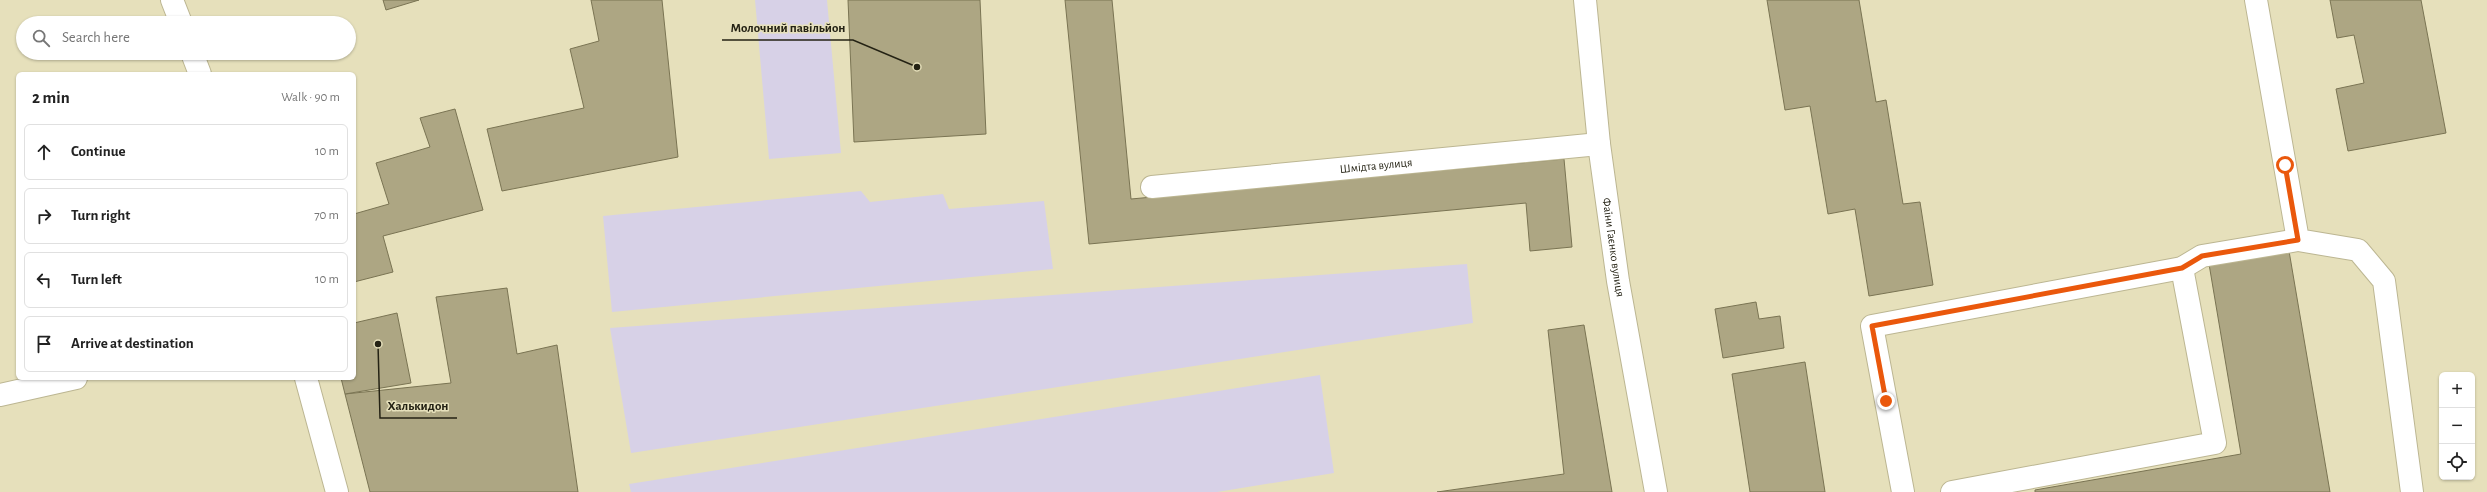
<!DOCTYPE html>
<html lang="en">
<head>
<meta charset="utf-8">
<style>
  body { margin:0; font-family:"Alegreya Sans",sans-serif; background:#f6f6f6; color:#222 }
  .controls { position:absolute; right:12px; bottom:12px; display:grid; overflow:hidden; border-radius:6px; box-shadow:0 1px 3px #0004 }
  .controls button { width:36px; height:36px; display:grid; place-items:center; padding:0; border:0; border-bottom:1px solid #e0e0e0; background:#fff; color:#222; font:20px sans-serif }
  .stop { position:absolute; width:12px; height:12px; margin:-9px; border:3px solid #ea580c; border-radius:50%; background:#fff }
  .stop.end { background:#ea580c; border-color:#fff; box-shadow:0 1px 4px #0008 }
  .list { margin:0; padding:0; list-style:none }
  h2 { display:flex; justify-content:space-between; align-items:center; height:52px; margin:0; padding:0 16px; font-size:17px }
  h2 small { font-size:13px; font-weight:400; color:#767676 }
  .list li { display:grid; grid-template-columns:26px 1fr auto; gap:12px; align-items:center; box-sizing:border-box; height:56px; margin:0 8px 8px; padding:0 8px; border:1px solid #e0e0e0; border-radius:6px }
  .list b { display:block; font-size:15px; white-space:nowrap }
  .list em { font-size:13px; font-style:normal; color:#767676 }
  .icon { flex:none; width:22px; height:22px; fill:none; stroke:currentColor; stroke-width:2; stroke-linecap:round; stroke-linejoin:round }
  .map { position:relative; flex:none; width:2487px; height:492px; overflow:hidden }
  .search { position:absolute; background:#fff; box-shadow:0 1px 3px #0004; left:16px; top:16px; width:340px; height:44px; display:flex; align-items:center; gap:10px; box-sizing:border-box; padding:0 14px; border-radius:22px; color:#767676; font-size:15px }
  .panel { position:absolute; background:#fff; box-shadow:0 1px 3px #0004; left:16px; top:72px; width:340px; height:308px; border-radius:6px }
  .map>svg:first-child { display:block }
  .commercial { fill:#d7d1e7 }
  .building { fill:#ada683; stroke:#7a7453 }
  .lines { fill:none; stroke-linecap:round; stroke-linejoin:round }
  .minor-casing { stroke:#bcb692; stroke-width:24 }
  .minor { stroke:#fff; stroke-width:22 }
  .route { stroke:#ea580c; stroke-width:5 }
  .labels { text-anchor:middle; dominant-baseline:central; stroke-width:3; stroke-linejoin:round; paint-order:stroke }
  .street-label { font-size:12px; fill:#242214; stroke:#e6e0bb }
  .leader { fill:none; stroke:#242214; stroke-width:1.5 }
  .callout-dot { fill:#242214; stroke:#e6e0bb; stroke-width:1.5 }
  .callout-label { font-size:13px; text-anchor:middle; font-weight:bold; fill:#242214; stroke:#e6e0bb; stroke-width:3; stroke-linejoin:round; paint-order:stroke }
</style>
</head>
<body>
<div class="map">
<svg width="2487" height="492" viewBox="0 0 2487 492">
  <rect width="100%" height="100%" fill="#e6e0bb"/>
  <!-- commercial -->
  <g class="commercial">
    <path d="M755,0h72l14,153 -72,6z"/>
    <path d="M861,191l9,11 73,-8 6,15 95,-8 9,68 -441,43 -9,-96z"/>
    <path d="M1467,264l6,59 -842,130 -21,-125z"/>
    <path d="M1320,375l14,98 -117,19h-586l-2,-8z"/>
  </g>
  <!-- building -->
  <g class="building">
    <path d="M383,0h36l-33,10z"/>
    <path d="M591,0h71l16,157 -176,34 -15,-62 97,-21 -14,-59 29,-8z"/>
    <path d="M848,0h132l6,134 -132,8z"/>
    <path d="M1065,0h47l19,199 433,-40 8,88 -42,4 -4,-48 -437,41z"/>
    <path d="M1767,0h92l17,102 10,-2 17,104 17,-2 13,83 -64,11 -14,-87 -27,5 -18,-108 -25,4z"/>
    <path d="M2330,0h91l25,133 -98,18 -12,-62 28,-6 -10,-48 -17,3z"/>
    <path d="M455,109l28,101 -100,26 10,36 -39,10v-68l35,-10 -13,-41 54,-16 -10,-29z"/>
    <path d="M2288,245l42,247h-295v-2l206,-36 -33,-196z"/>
    <path d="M507,288l10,66 40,-9 21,147h-208l-25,-98 106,-11 -15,-86z"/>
    <path d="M1756,302l3,17 21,-3 4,32 -61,10 -8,-49z"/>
    <path d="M397,313l14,70 -66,11 -4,-16h13v-55z"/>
    <path d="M1584,325l28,167h-175l127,-18 -16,-144z"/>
    <path d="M1805,362l20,130h-75l-18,-118z"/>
  </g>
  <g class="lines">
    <defs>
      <g id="minor">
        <path d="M172,0l9,23"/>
        <path id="s1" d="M1585,0l14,144 19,137 38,211"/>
        <path d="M2256,0l42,240 60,10 26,31 28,211"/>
        <path d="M192,53l8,21"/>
        <path id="s2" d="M1152,187l447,-43"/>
        <path d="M306,378l31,114"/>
        <path d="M0,395l76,-17"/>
        <path d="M1903,492l-31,-166 310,-58 20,-12 96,-16"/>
        <path d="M1952,492l263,-49 -33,-175"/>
      </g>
    </defs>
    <!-- minor casing -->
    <use href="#minor" class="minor-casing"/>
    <!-- minor -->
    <use href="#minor" class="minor"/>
  </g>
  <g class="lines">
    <!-- route -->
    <path class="route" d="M1886,401l-14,-75 310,-58 20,-12 96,-16 -13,-75"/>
  </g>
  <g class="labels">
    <!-- street labels -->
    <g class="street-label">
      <text stroke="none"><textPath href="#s2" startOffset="225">Шмідта вулиця</textPath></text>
      <text stroke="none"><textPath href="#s1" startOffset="249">Фаїни Гаєнко вулиця</textPath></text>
    </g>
  </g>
  <!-- callouts -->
  <path class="leader" d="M917 67L853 40H722M378 344L380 418H457"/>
  <g class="callout-dot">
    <circle cx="917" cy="67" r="4"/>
    <circle cx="378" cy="344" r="4"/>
  </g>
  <g class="callout-label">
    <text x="788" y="32">Молочний павільйон</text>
    <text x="418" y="410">Халькидон</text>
  </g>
</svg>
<div class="controls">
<button>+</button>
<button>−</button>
<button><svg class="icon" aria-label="locate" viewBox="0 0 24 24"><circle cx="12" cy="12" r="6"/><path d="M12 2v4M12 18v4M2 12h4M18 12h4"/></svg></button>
</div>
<div class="stop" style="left:2285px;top:165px"></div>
<div class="stop end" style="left:1886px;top:401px"></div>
<div class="search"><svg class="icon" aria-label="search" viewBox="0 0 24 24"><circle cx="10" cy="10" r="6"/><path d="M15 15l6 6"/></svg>Search here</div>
<section class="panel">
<h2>2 min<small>Walk · 90 m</small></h2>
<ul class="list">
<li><svg class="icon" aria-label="ahead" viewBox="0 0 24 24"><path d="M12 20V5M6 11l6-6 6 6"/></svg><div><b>Continue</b></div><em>10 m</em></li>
<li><svg class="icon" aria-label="right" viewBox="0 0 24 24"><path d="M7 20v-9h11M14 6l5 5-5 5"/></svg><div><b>Turn right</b></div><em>70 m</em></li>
<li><svg class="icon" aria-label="left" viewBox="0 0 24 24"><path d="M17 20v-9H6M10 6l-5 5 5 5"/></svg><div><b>Turn left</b></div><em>10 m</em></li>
<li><svg class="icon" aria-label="arrive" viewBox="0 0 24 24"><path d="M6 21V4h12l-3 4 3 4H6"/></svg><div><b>Arrive at destination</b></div></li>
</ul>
</section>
</div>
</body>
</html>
